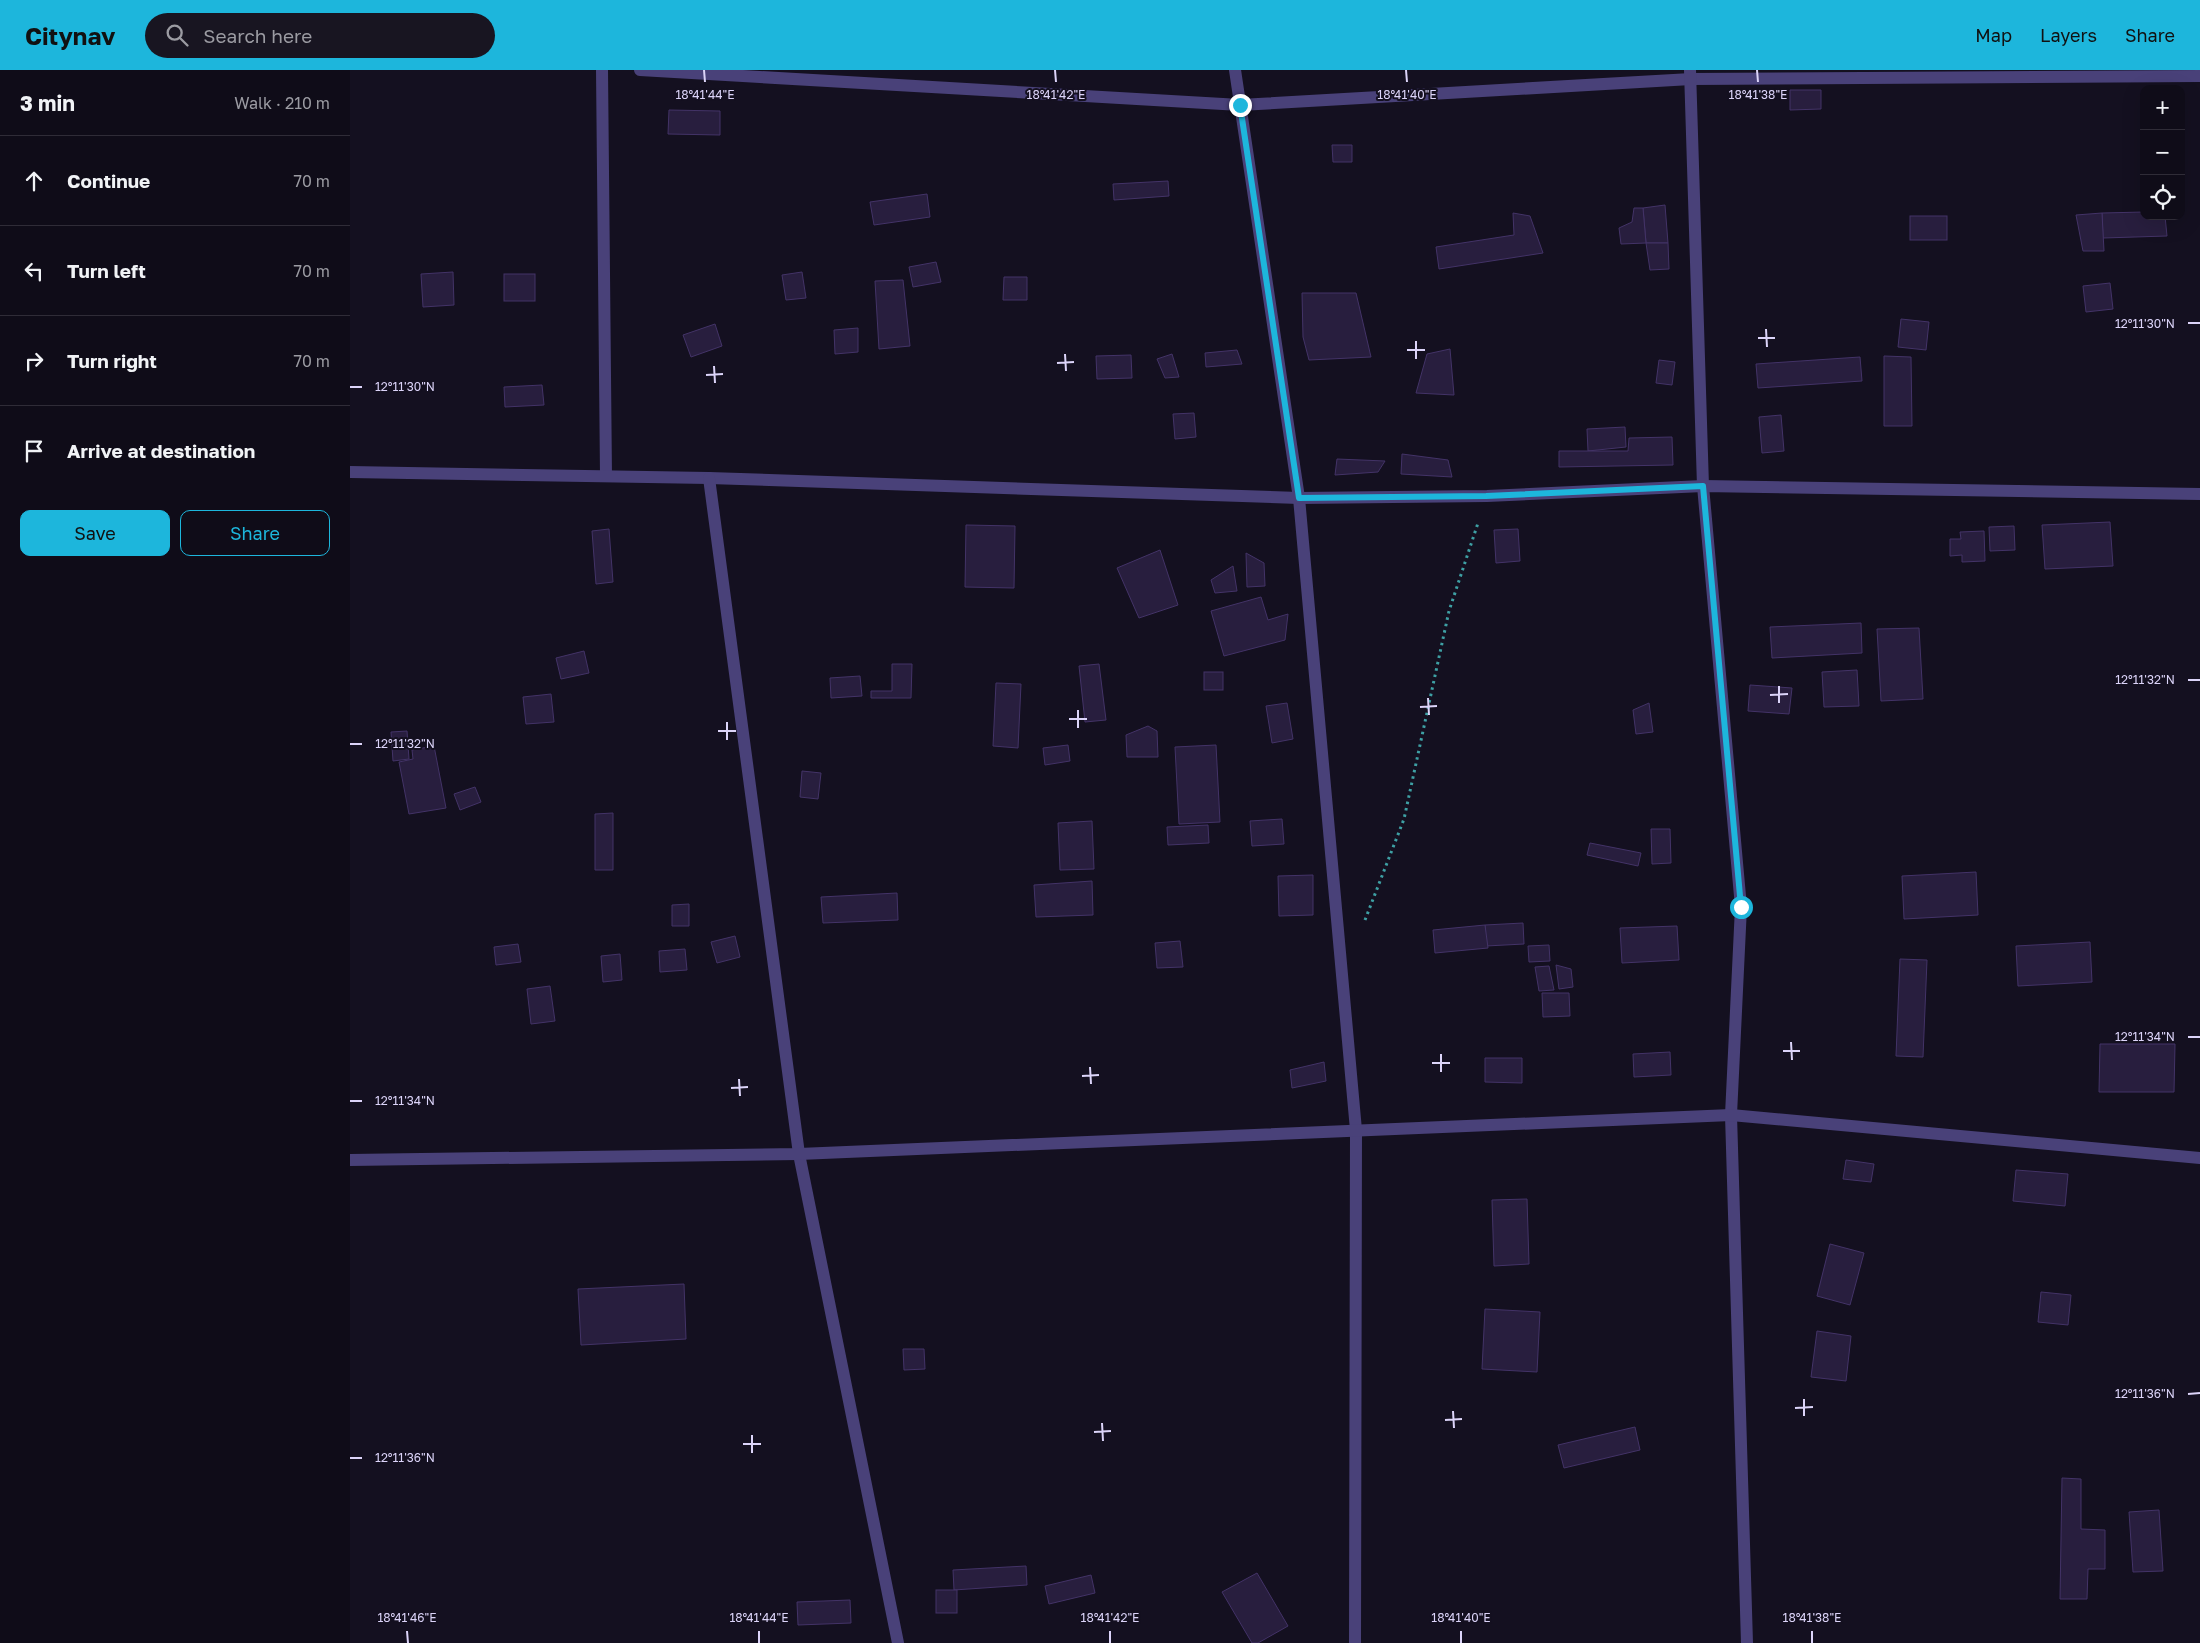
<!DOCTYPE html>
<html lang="en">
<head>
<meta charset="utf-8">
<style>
  body { margin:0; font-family:"Golos Text",sans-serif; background:#181521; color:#f1f3f6 }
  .controls { position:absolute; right:15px; top:15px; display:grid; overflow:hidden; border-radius:10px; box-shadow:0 5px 20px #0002 }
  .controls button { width:45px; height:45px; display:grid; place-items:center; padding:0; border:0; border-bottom:1px solid #2f2c37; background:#0f0c18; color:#f1f3f6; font:25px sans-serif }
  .stop { position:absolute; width:15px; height:15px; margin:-11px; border:4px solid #1db6dc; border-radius:50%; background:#fff }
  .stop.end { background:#1db6dc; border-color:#fff; box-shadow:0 1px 5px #0008 }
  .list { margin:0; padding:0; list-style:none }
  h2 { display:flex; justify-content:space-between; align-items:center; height:65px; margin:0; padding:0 20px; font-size:21px }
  h2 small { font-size:16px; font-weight:400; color:#9b9ba2 }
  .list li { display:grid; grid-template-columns:32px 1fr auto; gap:15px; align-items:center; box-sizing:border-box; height:90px; padding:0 20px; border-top:1px solid #2f2c37 }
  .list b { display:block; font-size:19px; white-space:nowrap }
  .list em { font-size:16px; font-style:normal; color:#9b9ba2 }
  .actions { display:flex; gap:10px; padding:15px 20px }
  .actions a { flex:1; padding:11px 0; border:1px solid #1db6dc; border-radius:10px; text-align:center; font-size:18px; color:#1db6dc }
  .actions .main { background:#1db6dc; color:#111 }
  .icon { flex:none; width:28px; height:28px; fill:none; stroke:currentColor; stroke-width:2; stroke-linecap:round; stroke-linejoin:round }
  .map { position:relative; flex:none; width:1850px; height:1573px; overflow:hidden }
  header { display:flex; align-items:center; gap:30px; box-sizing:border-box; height:70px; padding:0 25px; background:#1db6dc; color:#111 }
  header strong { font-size:24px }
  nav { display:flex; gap:28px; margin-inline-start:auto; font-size:18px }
  .search { width:350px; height:45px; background:#181521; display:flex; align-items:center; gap:12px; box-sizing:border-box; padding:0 18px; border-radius:28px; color:#9b9ba2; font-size:19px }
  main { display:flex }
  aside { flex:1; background:#0f0c18 }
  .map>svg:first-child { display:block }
  .building { fill:#281e3e; stroke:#433367 }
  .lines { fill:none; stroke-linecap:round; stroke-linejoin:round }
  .path { stroke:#3ea0a4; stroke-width:3; stroke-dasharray:2.5 4; stroke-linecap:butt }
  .street { stroke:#494179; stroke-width:12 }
  .route { stroke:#1db6dc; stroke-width:6 }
  .ticks { fill:none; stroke:#dcd4f9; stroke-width:2 }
  .ticks-label { font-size:12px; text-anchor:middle; fill:#dcd4f9; stroke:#141020; stroke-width:4; stroke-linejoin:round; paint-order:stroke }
</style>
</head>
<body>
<header>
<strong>Citynav</strong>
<div class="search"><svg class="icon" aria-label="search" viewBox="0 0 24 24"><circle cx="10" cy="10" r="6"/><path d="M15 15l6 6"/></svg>Search here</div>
<nav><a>Map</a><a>Layers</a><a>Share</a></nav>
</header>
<main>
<aside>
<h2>3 min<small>Walk · 210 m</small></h2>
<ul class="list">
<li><svg class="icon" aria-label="ahead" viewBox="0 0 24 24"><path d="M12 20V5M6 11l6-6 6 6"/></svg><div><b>Continue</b></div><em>70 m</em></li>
<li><svg class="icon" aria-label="left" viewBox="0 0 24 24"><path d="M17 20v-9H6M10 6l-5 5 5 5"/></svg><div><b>Turn left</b></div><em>70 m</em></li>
<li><svg class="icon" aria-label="right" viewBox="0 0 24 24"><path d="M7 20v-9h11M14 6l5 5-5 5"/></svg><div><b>Turn right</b></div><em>70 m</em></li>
<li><svg class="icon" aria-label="arrive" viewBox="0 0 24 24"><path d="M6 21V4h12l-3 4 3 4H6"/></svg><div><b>Arrive at destination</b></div></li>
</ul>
<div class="actions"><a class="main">Save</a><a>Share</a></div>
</aside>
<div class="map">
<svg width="1850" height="1573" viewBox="0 0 1850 1573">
  <rect width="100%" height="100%" fill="#141020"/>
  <!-- building -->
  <g class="building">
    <path d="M1440,20h31v19l-31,1z"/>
    <path d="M319,40l51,1v24l-52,-1z"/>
    <path d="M982,75h20v17h-19z"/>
    <path d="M818,111l1,15 -55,4 -1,-16z"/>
    <path d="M577,124l3,23 -56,8 -4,-23z"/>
    <path d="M1315,135l3,38h-22l-3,-35z"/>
    <path d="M1284,138h9l3,35 -25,1 -2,-16 13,-6z"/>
    <path d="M1794,142v4h21l2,20 -64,2 -1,-25z"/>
    <path d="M1163,143l17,3 13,37 -104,16 -3,-22 78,-12z"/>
    <path d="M1752,143l2,38h-21l-7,-36z"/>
    <rect x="1560" y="146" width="37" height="24"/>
    <path d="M1296,173h22l1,26 -19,1z"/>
    <path d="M586,192l5,20 -28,5 -4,-20z"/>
    <path d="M103,202l1,33 -31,2 -2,-33z"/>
    <path d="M452,202l4,26 -20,2 -4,-25z"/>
    <rect x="154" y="204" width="31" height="27"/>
    <path d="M654,207h23v23h-24z"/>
    <path d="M553,210l7,66 -31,3 -4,-68z"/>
    <path d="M1760,213l3,26 -27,3 -3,-26z"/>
    <path d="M952,223h54l15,64 -62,3 -6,-23z"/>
    <path d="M1551,249l28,3 -3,28 -28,-3z"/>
    <path d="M365,254l7,22 -31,11 -8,-22z"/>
    <path d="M508,258v24l-23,2 -1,-24z"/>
    <path d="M1100,279l4,46 -38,-2 11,-39z"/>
    <path d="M887,280l5,14 -36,3 -1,-14z"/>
    <path d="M822,284l7,23 -14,1 -8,-19z"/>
    <path d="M781,285l1,23 -35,1 -1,-23z"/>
    <path d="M1534,286l27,1 1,69h-28z"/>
    <path d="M1510,287l2,24 -104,7 -2,-24z"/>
    <path d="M1309,290l16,2 -3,23 -16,-2z"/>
    <path d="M192,315l2,20 -39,2 -1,-20z"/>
    <path d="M844,343l2,24 -21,2 -2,-25z"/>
    <path d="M1431,345l3,36 -22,2 -3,-36z"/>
    <path d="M1275,357l1,20 -38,4 -1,-22z"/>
    <path d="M1322,367l1,28 -114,2v-16h69l1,-13z"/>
    <path d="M1052,384l46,6 4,17 -51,-3z"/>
    <path d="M987,389l48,2 -7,11 -43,3z"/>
    <path d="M1760,452l3,44 -68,3 -3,-44z"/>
    <path d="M616,455l49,1 -1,62 -49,-1z"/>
    <path d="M1664,456l1,24 -25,1 -1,-24z"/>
    <path d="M259,459l4,53 -17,2 -4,-53z"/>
    <path d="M1168,459l2,32 -24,2 -2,-33z"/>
    <path d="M1634,461l1,30 -23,1v-7l-12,1v-17h11l-1,-7z"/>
    <path d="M810,480l18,55 -39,13 -22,-50z"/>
    <path d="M896,483l18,10 1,23 -18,1z"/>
    <path d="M883,496l4,25 -22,2 -4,-13z"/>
    <path d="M911,527l7,23 20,-6 -3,26 -61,16 -13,-45z"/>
    <path d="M1511,553l1,30 -90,5 -2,-31z"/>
    <path d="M1569,558l4,71 -42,2 -4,-72z"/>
    <path d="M234,581l5,22 -28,6 -5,-21z"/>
    <path d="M542,594h20l-1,34h-40v-7h21z"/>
    <path d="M749,594l7,56 -21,2 -6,-56z"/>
    <path d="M1507,600l2,36 -35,1 -2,-35z"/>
    <rect x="854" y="602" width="19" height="18"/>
    <path d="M510,606l2,20 -31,2 -1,-20z"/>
    <path d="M646,613l25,1 -3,64 -25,-2z"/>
    <path d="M1400,615l42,3 -3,26 -41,-3z"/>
    <path d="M201,624l3,28 -28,2 -3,-27z"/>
    <path d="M937,633l6,36 -21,4 -6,-37z"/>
    <path d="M1299,633l4,29 -17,2 -3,-24z"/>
    <path d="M798,656l9,5 1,26h-31l-1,-22z"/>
    <path d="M57,661l2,28 -16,2 -2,-29z"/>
    <path d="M718,675l2,16 -25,4 -2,-17z"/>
    <path d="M866,675l4,77 -41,2 -4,-77z"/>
    <path d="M84,676l12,62 -37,6 -10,-52 14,-3 -1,-9z"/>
    <path d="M452,701l19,2 -3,26 -18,-2z"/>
    <path d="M125,717l6,15 -21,8 -6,-16z"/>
    <path d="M263,743v57h-18v-56z"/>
    <path d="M932,749l2,25 -32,2 -2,-25z"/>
    <path d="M742,751l2,48 -34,1 -2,-47z"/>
    <path d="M858,755l1,18 -41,2 -1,-18z"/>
    <path d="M1301,759h19l1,34 -19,1z"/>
    <path d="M1240,773l51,10 -3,13 -51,-11z"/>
    <path d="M1626,802l2,43 -74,4 -2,-43z"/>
    <path d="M963,805v40l-34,1 -1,-40z"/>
    <path d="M742,811l1,34 -57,2 -2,-32z"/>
    <path d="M547,823l1,27 -75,3 -2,-26z"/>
    <path d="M339,834v22h-17v-21z"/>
    <path d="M1173,853l1,21 -38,2 -1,-21z"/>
    <path d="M1135,855l3,23 -53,5 -2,-23z"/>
    <path d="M1327,856l2,34 -57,3 -2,-35z"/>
    <path d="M385,866l5,21 -23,6 -6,-21z"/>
    <path d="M830,871l3,26 -26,1 -2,-25z"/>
    <path d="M1740,872l2,40 -74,4 -2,-40z"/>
    <path d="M168,874l3,18 -25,3 -2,-18z"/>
    <path d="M1199,875l1,16 -21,1 -1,-16z"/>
    <path d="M335,879l2,21 -27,2 -1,-21z"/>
    <path d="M270,884l2,26 -19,2 -2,-26z"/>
    <path d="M1550,889l27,1 -4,97 -27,-1z"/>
    <path d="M1206,895l15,4 2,18 -14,2z"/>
    <path d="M1199,896l5,24 -15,1 -4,-24z"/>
    <path d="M200,916l5,35 -24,3 -4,-35z"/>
    <path d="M1192,923h27l1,23 -27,1z"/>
    <path d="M1750,974h75l-1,48h-75z"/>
    <path d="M1320,982l1,23 -37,2 -1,-23z"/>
    <path d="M1135,988h37v25l-37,-1z"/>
    <path d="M974,992l2,19 -34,7 -2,-18z"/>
    <path d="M1496,1090l28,4 -3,18 -28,-3z"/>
    <path d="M1666,1100l52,4 -3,32 -52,-5z"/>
    <path d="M1177,1129l2,65 -35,2 -2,-66z"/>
    <path d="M1480,1174l34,9 -14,52 -33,-9z"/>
    <path d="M334,1214l2,55 -105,6 -3,-56z"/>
    <path d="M1691,1222l30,3 -3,30 -30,-3z"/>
    <path d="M1135,1239l55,3 -3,60 -55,-3z"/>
    <path d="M1467,1261l34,5 -5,45 -35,-4z"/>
    <path d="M553,1279h21l1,20 -21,1z"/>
    <path d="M1285,1357l5,23 -76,18 -6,-23z"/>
    <path d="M1712,1408l19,1v50l24,1v39h-17l-1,30h-27z"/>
    <path d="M1809,1440l4,61 -30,1 -4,-60z"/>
    <path d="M676,1496l1,19 -73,5 -1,-20z"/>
    <path d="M907,1503l31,53 -30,17h-6l-30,-51z"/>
    <path d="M741,1505l4,18 -46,11 -4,-18z"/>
    <rect x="586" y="1520" width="21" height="23"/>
    <path d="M500,1530l1,23 -53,2 -1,-23z"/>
  </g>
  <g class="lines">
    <!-- path -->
    <path class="path" d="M1015,850l39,-101 45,-208 29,-88"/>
    <!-- street -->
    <g class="street">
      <path d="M252,0l4,406"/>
      <path d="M290,0l600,35 451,-26 509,-3"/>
      <path d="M885,0l64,428 57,632 -1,513"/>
      <path d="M1340,0l13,416 38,421 -10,208 16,528"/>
      <path d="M0,402l359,6 590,20 188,-2 216,-10 497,8"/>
      <path d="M359,408l90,676 99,489"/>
      <path d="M0,1090l449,-6 932,-39 469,43"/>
    </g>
  </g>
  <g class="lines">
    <!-- route -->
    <path class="route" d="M890,35l59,393 187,-2 217,-10 38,421"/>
  </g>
  <!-- ticks -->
  <path class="ticks" d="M354,0l1,12M705,0l1,12M1056,0l1,12M1407,0l1,12M1838,253h12M1416,259l1,18M1408,268h17M1066,271v18M1057,280h18M715,284l1,17M707,293l17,-1M364,296l1,17M356,305l17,-1M0,317h12M1838,610h12M1429,616v17M1420,625l18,-1M1078,628l1,17M1070,637l17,-1M728,640v18M719,649h18M377,652v18M368,661h18M0,674h12M1838,967h12M1441,972l1,18M1433,981h17M1091,984v18M1082,993h18M740,997l1,17M732,1006l17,-1M389,1009l1,17M381,1018l17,-1M0,1031h12M1838,1324l12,-1M1454,1329v17M1445,1338l18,-1M1103,1341l1,17M1095,1350l17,-1M752,1353l1,18M744,1362l17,-1M402,1365v18M393,1374h18M0,1388h12M57,1561l1,12M409,1561v12M760,1561v12M1111,1561v12M1462,1561v12"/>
  <g class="ticks-label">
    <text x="355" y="29">18°41'44"E</text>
    <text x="706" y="29">18°41'42"E</text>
    <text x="1057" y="29">18°41'40"E</text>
    <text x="1408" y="29">18°41'38"E</text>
    <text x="1795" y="258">12°11'30"N</text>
    <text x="55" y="321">12°11'30"N</text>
    <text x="1795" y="614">12°11'32"N</text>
    <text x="55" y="678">12°11'32"N</text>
    <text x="1795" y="971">12°11'34"N</text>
    <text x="55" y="1035">12°11'34"N</text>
    <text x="1795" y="1328">12°11'36"N</text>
    <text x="55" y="1392">12°11'36"N</text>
    <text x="57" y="1552">18°41'46"E</text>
    <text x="409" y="1552">18°41'44"E</text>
    <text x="760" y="1552">18°41'42"E</text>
    <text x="1111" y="1552">18°41'40"E</text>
    <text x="1462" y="1552">18°41'38"E</text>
  </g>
</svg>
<div class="controls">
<button>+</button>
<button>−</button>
<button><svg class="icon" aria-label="locate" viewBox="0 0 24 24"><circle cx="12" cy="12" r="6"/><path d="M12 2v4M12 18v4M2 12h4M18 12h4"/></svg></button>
</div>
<div class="stop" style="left:1391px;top:837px"></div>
<div class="stop end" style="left:890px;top:35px"></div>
</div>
</main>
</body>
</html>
